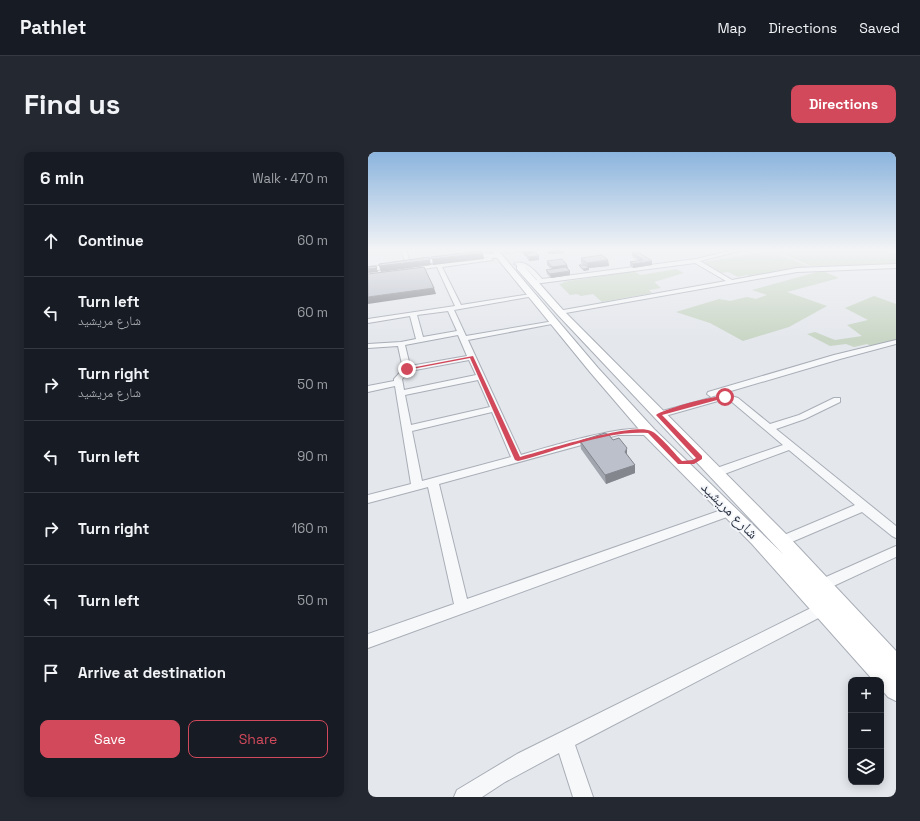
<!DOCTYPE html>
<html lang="en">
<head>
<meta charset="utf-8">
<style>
  body { margin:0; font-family:"Space Grotesk","Noto Naskh Arabic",sans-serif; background:#242831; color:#f1f3f6 }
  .controls { position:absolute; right:12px; bottom:12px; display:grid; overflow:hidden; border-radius:8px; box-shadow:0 2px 10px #0003 }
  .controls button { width:36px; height:36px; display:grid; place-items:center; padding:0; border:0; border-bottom:1px solid #363941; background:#171b24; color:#f1f3f6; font:20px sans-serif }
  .stop { position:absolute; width:12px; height:12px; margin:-9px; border:3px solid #d1495b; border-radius:50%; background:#fff }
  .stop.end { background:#d1495b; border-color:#fff; box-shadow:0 1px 4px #0008 }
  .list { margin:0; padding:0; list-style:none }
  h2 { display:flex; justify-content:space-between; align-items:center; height:52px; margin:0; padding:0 16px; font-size:17px }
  h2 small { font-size:13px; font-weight:400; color:#9ea1a6 }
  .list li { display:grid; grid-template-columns:26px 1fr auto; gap:12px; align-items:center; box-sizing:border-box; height:72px; padding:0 16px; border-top:1px solid #363941 }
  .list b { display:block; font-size:15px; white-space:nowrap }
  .list p { margin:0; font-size:13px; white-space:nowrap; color:#9ea1a6 }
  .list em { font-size:13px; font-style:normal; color:#9ea1a6 }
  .actions { display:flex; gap:8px; padding:12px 16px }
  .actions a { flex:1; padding:9px 0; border:1px solid #d1495b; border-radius:8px; text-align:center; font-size:14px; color:#d1495b }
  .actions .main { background:#d1495b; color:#fff }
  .icon { flex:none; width:22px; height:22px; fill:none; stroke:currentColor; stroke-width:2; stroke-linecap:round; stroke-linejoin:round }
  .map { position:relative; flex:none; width:528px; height:645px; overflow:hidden; border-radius:8px }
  header { display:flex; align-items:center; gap:24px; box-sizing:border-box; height:56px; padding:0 20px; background:#171b24; border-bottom:1px solid #363941 }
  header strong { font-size:19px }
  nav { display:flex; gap:22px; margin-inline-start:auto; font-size:14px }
  .intro { display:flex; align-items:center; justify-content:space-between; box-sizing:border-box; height:96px; padding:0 24px }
  h1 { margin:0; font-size:28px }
  .button { padding:10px 18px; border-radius:8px; background:#d1495b; color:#fff; font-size:14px; font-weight:700 }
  main { display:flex; gap:24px; padding:0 24px }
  aside { flex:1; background:#171b24; border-radius:8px; box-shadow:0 2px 10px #0003 }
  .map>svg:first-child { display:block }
  .green { fill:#c9d6c5 }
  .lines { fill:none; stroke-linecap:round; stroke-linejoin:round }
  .street-casing { stroke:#a9aeb7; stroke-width:2 }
  .secondary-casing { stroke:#a9aeb7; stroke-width:2 }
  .street { fill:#f7f8fa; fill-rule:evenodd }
  .secondary { fill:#fff; fill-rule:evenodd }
  .wall { fill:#a1a5ae }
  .shaded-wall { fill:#83868d }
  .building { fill:#bbc0ca; stroke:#83868d }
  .route { fill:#d1495b }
  .labels { text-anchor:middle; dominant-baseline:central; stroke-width:3.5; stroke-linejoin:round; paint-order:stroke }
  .street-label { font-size:15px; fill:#2b3445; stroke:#f4f6f9 }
</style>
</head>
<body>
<header>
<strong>Pathlet</strong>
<nav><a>Map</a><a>Directions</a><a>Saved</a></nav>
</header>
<div class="intro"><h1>Find us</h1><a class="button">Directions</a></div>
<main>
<aside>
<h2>6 min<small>Walk · 470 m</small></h2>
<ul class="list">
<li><svg class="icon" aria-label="ahead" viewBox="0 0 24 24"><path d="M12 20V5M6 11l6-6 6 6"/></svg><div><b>Continue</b></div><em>60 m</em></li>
<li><svg class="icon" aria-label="left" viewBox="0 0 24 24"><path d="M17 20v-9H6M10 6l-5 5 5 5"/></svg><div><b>Turn left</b><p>شارع مريشيد</p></div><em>60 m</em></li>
<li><svg class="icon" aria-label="right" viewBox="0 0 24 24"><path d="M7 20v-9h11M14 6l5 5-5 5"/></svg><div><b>Turn right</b><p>شارع مريشيد</p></div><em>50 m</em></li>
<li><svg class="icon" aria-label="left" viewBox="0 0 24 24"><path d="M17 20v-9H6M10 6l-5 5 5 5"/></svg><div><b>Turn left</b></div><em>90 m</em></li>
<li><svg class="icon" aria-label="right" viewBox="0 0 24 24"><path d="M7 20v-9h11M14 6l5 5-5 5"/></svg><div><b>Turn right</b></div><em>160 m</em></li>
<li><svg class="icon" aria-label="left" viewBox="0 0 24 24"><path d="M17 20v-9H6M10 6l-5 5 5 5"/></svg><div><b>Turn left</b></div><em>50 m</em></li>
<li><svg class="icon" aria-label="arrive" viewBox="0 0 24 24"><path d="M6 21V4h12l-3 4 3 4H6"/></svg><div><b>Arrive at destination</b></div></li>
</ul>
<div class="actions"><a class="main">Save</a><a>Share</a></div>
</aside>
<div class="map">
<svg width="528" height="645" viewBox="0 0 528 645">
  <rect width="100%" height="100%" fill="#e4e7ec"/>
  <!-- green -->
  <g class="green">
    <path d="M438,97h75l15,6v9l-81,4 -37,-16c5,-1 9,1 13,1l-2,-2z"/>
    <path d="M402,99l41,16 -60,10 -4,-2 -9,2 -10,-5 -6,1 -19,-11z"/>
    <path d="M308,117l8,4 -30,9 7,6 -12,2 3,3 -50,9 -9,-8 -12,2 -4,-2 -7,1 -11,-11 5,-1 -1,-1 71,-11 6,4z"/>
    <path d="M449,120h8l14,6 -52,14 40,14 -38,21 -46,14 -33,-18 -34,-11 43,-13 11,2 17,-4 9,2 11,-4 -15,-5z"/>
    <path d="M506,144l22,8v37l-23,6 -6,-3 -13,3 -8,-3 -16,2 -23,-12 8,-2 20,8 27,-4 -15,-11 21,-5 -23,-12z"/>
  </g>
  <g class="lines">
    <defs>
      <g id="street">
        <path d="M33,97h5l4,14 -5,-1z"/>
        <path d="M146,97h14l-21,4 -2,-1z"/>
        <path d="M370,97h9l-47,12 32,19 65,-12 99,-4v4l-99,4 -237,42 -3,-2 1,-1 168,-30 -31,-18 -161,21 -2,-3 5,-1 -11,-12 -12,-4c11,-6 22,8 28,15l154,-20z"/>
        <path d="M123,105l2,3 -51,7 19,38 70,-11 3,2 -80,14 12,26 88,-15 3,2 -89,17 53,115c20,-6 120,-37 133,-23l-5,3h-31l-179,49 28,115 260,-91h8l2,3 -2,3 -367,134v-14l86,-30 -26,-117 -60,16v-8l43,-11 -16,-98 -27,6v-6l26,-5v-2l9,-10 -5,-23 -30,2v-4l33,-2 15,-3 -6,-23 -42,7v-4l87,-13 -18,-39 -27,4 -2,-3zM80,159l9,20 -34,6 -6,-22zM90,183l9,21 -57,10 -5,-21zM101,208l7,15 -72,15 -2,-11 8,-8zM110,228l12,27 -79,18 -6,-30zM124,260l19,45 -89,24 -10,-50z"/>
        <path d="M528,188v4l-56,15 -126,37 -3,1 -4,-3 1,-2 126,-37z"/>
        <path d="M357,242l13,4 32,26 29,-9 35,-17h6v4l-35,17 -29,10 120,97v12l-4,-2 -30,-24 -75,32 -5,2 -5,-2 -1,-3 1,-3 78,-33 -66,-55 -70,26h-8l-1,-3 1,-3 72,-25 -51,-43 -7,-2 -7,1 -60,17 -5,-3 2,-2z"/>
        <path d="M528,394v11l-69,32 -5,2 -5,-2 -2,-4 2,-4z"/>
        <path d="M455,450l5,1 2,5 -2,5 -253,132 18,52h-20l-14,-44 -54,29 -23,15h-28l3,-7 60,-36z"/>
      </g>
      <path id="secondary" d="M122,97h7l101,119 56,61 129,125 -226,-240 -40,-45v-4h6l40,45 225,226 108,115v50l-8,-4 -7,-8v-9h-8l-121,-136 -108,-109 -54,-63 -93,-114 -18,-1 -111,14v-4l111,-14 14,1z"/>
    </defs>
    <!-- street casing -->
    <use href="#street" class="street-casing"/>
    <!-- secondary casing -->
    <use href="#secondary" class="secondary-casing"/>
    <!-- street -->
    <use href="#street" class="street"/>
    <!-- secondary -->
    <use href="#secondary" class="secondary"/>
  </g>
  <!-- wall -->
  <g class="wall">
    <path d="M153,97h9l3,2v2l6,3v4l-10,1 -3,-4v-1h-1l-4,-4z"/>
    <path d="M167,97h29v4l-15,1 -3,-2v-2l-9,1z"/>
    <path d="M264,100l20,13 -19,3 -3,-2v-4l9,-1 -7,-5z"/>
    <path d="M213,106l27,2 1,6 -20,2v2l-5,1 -4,-4 -1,-2h4l-2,-2z"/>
    <path d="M179,109l20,7 3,3v4l-19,3 -4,-4 -1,-4 5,-1 -4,-4z"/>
    <path d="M245,288l14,15 8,18 -29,11 -25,-35 -1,-8z"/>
  </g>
  <!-- shaded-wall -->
  <g class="shaded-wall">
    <path d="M169,97h9v1l-9,1z"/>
    <path d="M192,97h4v4l-15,1v-3z"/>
    <path d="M165,99v4l-7,-1v2h-1l-1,-4z"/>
    <path d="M115,101l1,6 -51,6 -1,-6z"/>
    <path d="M171,104v4l-10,1v-4z"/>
    <path d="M62,108l1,5 -50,7 -2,-6z"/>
    <path d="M240,108l1,6 -20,2v2l-5,1 -1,-2 5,-1 -1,-5z"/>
    <path d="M284,109v4l-19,3v-4z"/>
    <path d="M199,113l1,3 -16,2v-3z"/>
    <path d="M8,114l2,6 -10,1v-4z"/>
    <path d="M202,119v4l-19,3 -1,-4z"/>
    <path d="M66,136l2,6 -68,10v-7z"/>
    <path d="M259,296v9l-2,-5z"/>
    <path d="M267,313v8l-29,11 -1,-9z"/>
  </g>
  <!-- building -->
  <g class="building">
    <path d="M153,97h9l3,2 -9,1z"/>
    <path d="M179,97h13l-11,2z"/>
    <path d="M113,99l2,2 -51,6 -1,-2z"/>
    <path d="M167,100l4,4 -10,1 -3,-3z"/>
    <path d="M264,100h6l14,9 -19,3 -3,-2 13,-2z"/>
    <path d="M234,103l6,5 -21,3 -6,-5z"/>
    <path d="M61,105l1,3 -51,6v-2z"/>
    <path d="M194,107l5,6 -15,2 -5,-6z"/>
    <path d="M211,113h6l4,3 -6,1z"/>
    <path d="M8,114l1,2 -9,1v-2z"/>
    <path d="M56,115l10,21 -66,9v-23z"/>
    <path d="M198,115l4,4 -20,3 -4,-4z"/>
    <path d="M237,281l4,2 4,5 6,-2 8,10 -2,4 10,13 -30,10 -25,-34z"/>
  </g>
  <!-- sky -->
  <linearGradient id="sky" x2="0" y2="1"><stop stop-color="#8bb4dd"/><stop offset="0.52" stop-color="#f3f4f6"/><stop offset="1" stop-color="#f3f4f6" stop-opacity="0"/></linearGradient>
  <rect width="528" height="188" fill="url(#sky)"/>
  <!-- route -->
  <path class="route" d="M105,204l47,101c23,-6 113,-35 131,-26 8,3 24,23 31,30l11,-1 3,-2 -40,-43c8,-6 64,-22 72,-18l-66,18 40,41v3l-8,5h-16l-30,-31c-41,-3 -91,18 -130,28l-3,-1 -45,-102 -63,12 -2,-1z"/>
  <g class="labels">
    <!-- street labels -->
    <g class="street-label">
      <text transform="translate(362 358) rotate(45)">شارع مريشيد</text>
    </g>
  </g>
</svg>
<div class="controls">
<button>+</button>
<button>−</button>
<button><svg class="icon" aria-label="layers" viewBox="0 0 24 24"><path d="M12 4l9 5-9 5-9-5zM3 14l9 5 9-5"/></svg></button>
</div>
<div class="stop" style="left:357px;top:245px"></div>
<div class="stop end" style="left:39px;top:217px"></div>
</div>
</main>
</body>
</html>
